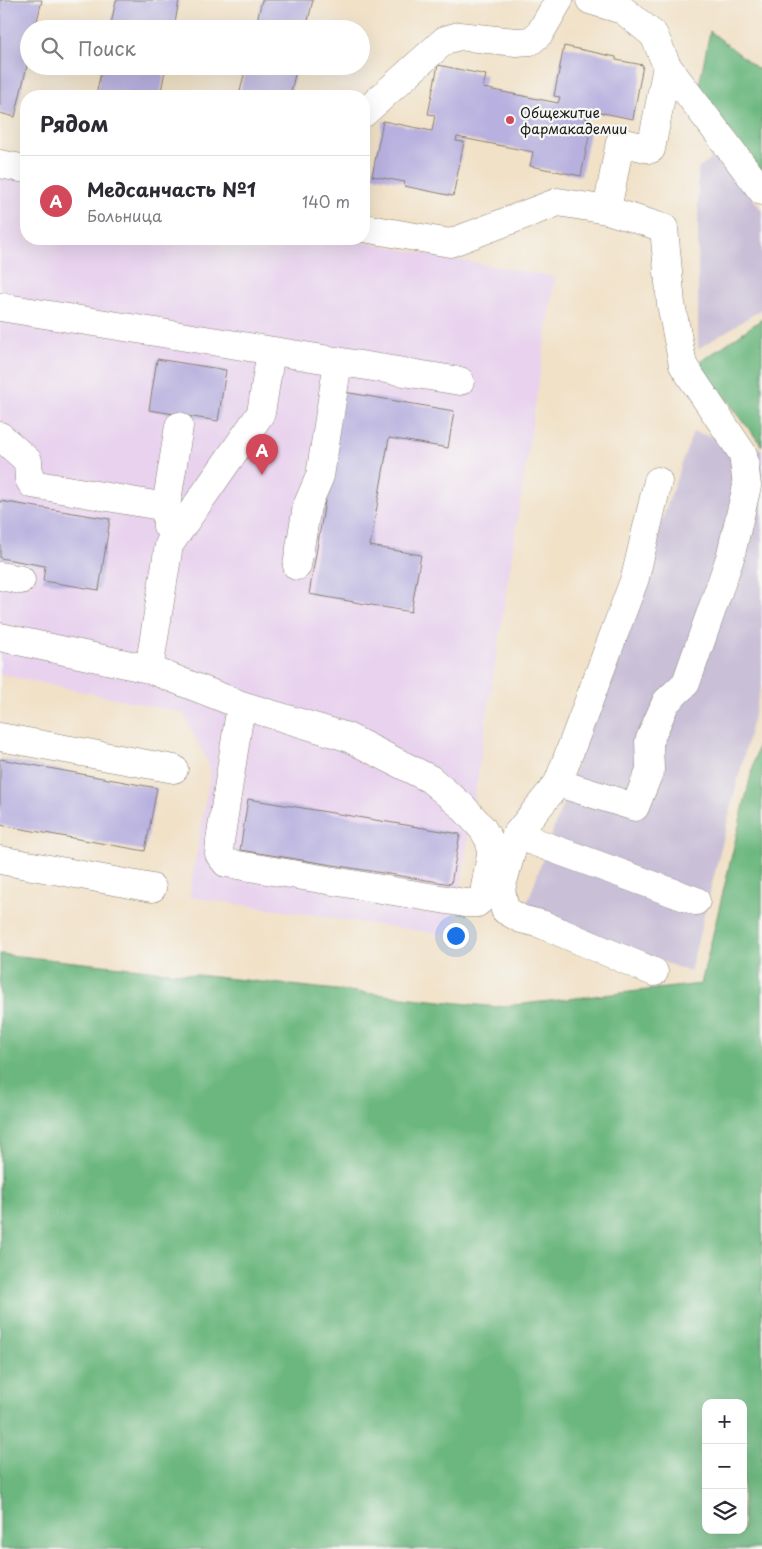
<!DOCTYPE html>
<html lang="ru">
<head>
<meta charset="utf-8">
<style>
  body { margin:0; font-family:"Playpen Sans",sans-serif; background:#f2f2f3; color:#2b2b33 }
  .controls { position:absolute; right:15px; bottom:15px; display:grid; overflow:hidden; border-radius:10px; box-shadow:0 5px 20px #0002 }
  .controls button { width:45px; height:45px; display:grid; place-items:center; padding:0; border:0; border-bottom:1px solid #e1e1e2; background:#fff; color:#2b2b33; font:25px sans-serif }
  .you { position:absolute; left:455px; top:935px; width:18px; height:18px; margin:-12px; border:4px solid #fff; border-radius:50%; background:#1a73e8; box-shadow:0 0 0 8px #1a73e833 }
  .badge { display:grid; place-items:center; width:32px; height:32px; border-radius:50%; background:#d1495b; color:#fff; font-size:16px; font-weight:700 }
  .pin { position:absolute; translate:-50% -41px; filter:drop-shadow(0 1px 2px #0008) }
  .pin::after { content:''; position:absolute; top:26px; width:18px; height:15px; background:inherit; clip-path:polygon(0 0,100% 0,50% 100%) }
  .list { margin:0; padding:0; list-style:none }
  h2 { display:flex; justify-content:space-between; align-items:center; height:65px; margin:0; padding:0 20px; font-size:21px }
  h2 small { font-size:16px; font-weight:400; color:#7c7c81 }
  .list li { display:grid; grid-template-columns:32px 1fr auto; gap:15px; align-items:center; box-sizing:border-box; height:90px; padding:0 20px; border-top:1px solid #e1e1e2 }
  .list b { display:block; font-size:19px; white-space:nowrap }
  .list p { margin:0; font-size:16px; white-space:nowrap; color:#7c7c81 }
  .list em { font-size:16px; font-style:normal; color:#7c7c81 }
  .icon { flex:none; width:28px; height:28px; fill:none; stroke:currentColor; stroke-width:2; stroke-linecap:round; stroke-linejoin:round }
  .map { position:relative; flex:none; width:762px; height:1549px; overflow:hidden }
  .search { position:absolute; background:#fff; box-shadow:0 5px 20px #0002; left:20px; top:20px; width:350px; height:55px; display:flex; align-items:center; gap:12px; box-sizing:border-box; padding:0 18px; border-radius:28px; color:#7c7c81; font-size:19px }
  .panel { position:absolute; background:#fff; box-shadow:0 5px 20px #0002; left:20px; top:90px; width:350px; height:155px; border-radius:20px }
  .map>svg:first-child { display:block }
  .built { fill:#e8d2ee }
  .industrial { fill:#c9bfd7 }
  .forest { fill:#6cb77f; stroke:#446a4e; fill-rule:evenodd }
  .building { fill:#b8b0df }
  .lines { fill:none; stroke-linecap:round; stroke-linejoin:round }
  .minor-casing { stroke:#867e72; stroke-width:29 }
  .minor { stroke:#fff; stroke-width:28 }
  .poi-dot { fill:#d1495b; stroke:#f6f6f2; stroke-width:2 }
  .labels { text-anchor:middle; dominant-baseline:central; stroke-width:4.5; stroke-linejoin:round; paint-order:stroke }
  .poi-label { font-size:14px; fill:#1c1c1c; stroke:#f6f6f2; text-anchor:start }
</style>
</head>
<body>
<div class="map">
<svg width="762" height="1549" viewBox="0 0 762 1549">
  <rect width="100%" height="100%" fill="#f6f6f2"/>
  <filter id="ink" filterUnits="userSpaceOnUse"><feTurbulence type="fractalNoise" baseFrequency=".02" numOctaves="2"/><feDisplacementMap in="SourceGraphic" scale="10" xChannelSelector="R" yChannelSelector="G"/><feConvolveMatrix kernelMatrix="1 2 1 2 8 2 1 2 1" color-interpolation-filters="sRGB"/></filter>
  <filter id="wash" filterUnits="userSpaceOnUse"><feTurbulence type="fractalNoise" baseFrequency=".0096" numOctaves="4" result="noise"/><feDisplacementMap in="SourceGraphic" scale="20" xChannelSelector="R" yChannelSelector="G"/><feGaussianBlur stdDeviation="1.12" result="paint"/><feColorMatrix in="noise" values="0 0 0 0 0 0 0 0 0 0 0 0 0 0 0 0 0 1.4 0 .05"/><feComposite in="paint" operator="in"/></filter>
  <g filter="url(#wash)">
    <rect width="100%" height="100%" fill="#f1e1c7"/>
    <!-- built -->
    <path class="built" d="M0,177l26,4v58h319l210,38 -102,659 -264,-39 22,-128 -28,-56 -183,-39z"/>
    <!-- industrial -->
    <g class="industrial">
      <path d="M720,153l42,58v98l-64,40v-180z"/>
      <path d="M693,432l69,17v234l-72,289 -165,-62z"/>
    </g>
    <!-- forest -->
    <g class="forest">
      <path d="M710,31l52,41v100l-64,-81z"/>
      <path d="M762,319v127l-63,-83z"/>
      <path d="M762,729v820h-762v-595l496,53 205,-23zM706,1403h37v127h-37z"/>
    </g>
    <g id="blocks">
      <!-- building -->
      <g class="building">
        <path d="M0,0h42l-7,29h-6v28l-14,60 -15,-4z"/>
        <path d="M116,0h63l-5,29h-64z"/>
        <path d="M262,0h51l-7,29h-51z"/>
        <path d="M564,46l52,11v3l27,5 -10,54 -45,-9 -3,15 6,1 -10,50 -51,-10 3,-14 -76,-15 -1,4 8,1 -11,54 -49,-10 1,-4 -33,-6 11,-55 49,10 3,-16 -7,-1 10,-49 48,10 -3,13 75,15 2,-6 -6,-1z"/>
        <path d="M102,66h64l-6,30h-64z"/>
        <path d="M246,66h51l-7,30h-51z"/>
        <path d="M157,359l69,11 -8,51 -69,-11z"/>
        <path d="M344,392l110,19 -6,37 -59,-10 -19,108 51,9 -10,57 -102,-18z"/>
        <path d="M0,501l110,18 -11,71 -56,-9 2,-15 -45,-8z"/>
        <path d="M0,759l157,29 -12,63 -145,-26z"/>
        <path d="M248,799l212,35 -9,50 -211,-34z"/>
      </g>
    </g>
  </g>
  <g filter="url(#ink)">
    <use href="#blocks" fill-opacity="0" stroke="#867e72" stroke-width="1"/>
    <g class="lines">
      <defs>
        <g id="minor">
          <path d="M590,0l33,10 31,25 13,31"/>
          <path d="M364,113l81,-73 14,-4 57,6 15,-1 9,-8 19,-33"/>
          <path d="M0,164l26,5"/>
          <path d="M364,228l86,15 108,-41 49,8 13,-68 31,7 16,-83 95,125"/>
          <path d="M0,307l460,74"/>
          <path d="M0,436l28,25 1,18 3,5 134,23"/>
          <path d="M167,526l-1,-19 13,-81"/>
          <path d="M297,566l10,-60 13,-30 18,-114"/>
          <path d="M0,576l21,4"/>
          <path d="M0,637l149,32 92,36 106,32 83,42 32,27 20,22 8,13 1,14 -8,43 -6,5h-12l-239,-40 -7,-9 1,-13 21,-136"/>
          <path d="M149,669l20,-124 92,-132 10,-62"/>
          <path d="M0,737l174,32"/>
          <path d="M558,783l77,24 15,-37 -1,-29 17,-39 20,-19 44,-125 17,-72 -4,-32 -60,-89 -12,-61 -7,-76 -57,-18"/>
          <path d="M516,835l180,66"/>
          <path d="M0,860l152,28"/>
          <path d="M654,972l-113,-48 -20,-5 -16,-9 -4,-21 15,-54 42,-52 77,-205 23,-97"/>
        </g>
      </defs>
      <!-- minor casing -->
      <use href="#minor" class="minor-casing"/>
      <!-- minor -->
      <use href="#minor" class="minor"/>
    </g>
  </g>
  <!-- markers -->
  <circle class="poi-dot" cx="510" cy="120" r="5"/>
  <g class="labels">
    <!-- poi labels -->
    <g class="poi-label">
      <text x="520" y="112">Общежитие<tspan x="520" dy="16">фармакадемии</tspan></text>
    </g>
  </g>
</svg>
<div class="controls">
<button>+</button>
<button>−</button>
<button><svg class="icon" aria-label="layers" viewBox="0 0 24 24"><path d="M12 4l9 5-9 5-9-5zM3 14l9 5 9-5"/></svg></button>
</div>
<div class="you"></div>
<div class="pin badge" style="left:262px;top:475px">A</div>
<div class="search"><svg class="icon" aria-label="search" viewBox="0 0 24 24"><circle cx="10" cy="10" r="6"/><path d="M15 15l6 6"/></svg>Поиск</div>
<section class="panel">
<h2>Рядом<small></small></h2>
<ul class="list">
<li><span class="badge">A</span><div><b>Медсанчасть №1</b><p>Больница</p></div><em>140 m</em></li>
</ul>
</section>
</div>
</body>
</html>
